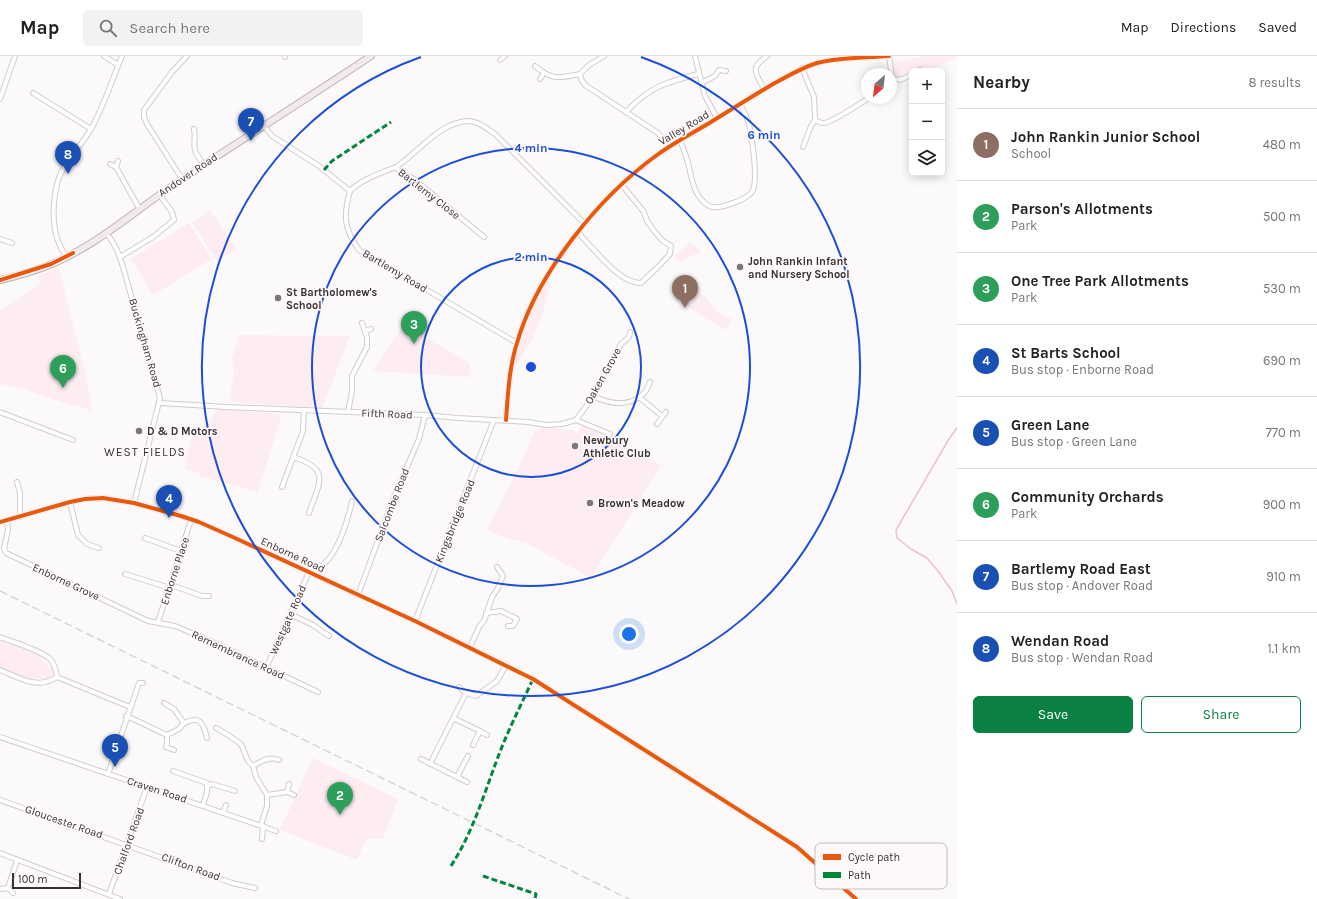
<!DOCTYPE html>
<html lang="en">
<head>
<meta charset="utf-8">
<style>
  body { margin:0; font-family:Karla,sans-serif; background:#f2f2f2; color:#222 }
  .controls { position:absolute; right:12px; top:12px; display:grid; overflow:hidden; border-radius:6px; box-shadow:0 2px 10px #0003 }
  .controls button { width:36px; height:36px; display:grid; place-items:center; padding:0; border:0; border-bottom:1px solid #e0e0e0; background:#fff; color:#222; font:20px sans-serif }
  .compass { position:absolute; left:861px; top:12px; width:36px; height:36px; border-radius:50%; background:#fff; box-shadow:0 2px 10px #0003; rotate:208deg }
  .scale { position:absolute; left:12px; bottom:10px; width:69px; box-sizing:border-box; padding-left:4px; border:2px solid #393032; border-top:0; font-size:11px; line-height:14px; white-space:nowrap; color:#393032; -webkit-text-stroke:3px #fdf8f9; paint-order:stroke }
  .you { position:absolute; left:629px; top:578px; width:14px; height:14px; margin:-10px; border:3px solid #fff; border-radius:50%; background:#1a73e8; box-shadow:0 0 0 6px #1a73e833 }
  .badge { display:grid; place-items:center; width:26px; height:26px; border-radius:50%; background:#0b8043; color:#fff; font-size:13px; font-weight:700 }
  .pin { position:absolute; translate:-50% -33px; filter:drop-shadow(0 1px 2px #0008) }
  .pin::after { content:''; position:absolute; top:21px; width:14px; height:12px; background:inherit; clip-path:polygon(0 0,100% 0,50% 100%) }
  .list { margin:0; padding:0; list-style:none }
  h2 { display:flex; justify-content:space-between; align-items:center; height:52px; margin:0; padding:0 16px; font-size:17px }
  h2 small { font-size:13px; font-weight:400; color:#767676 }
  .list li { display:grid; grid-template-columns:26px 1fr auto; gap:12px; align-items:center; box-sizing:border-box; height:72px; padding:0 16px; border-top:1px solid #e0e0e0 }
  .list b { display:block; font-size:15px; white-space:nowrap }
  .list p { margin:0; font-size:13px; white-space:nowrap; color:#767676 }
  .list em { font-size:13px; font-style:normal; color:#767676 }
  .actions { display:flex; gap:8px; padding:12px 16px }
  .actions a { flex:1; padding:9px 0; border:1px solid #0b8043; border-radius:6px; text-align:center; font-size:14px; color:#0b8043 }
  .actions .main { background:#0b8043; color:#fff }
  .icon { flex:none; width:22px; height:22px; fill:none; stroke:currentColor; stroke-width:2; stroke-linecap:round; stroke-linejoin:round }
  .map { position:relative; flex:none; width:957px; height:843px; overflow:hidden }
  header { display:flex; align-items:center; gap:24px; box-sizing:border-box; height:56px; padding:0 20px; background:#fff; border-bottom:1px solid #e0e0e0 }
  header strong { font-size:19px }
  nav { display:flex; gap:22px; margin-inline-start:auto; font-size:14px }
  .search { width:280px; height:36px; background:#f2f2f2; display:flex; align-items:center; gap:10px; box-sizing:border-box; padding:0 14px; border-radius:6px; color:#767676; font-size:15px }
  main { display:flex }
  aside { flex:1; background:#fff }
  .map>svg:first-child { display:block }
  .green { fill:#fdecf0 }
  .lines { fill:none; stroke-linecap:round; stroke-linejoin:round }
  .stream { stroke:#ecc1ca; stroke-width:1.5 }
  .minor-casing { stroke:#d2cccd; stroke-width:6 }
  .primary-casing { stroke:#c0b0b5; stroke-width:8 }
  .minor { stroke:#fffefe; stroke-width:4 }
  .primary { stroke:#f2e9ec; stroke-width:6 }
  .rail { stroke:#d7d6d6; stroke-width:1.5; stroke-dasharray:8 4; stroke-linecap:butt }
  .quiet { stroke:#00873e; stroke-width:3; stroke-dasharray:6 3; stroke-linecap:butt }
  .cycleway-casing { stroke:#fdf8f9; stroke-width:6 }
  .cycleway { stroke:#e8590c; stroke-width:4 }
  .ring { fill:none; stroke:#1d4ed8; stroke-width:2 }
  .poi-dot { fill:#7d7678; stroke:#fdf8f9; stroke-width:1.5 }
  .labels { text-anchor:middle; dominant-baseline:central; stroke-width:3.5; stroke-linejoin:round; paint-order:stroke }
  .street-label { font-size:11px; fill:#393032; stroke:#fdf8f9 }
  .poi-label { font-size:11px; font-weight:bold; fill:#393032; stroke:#fdf8f9; text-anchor:start }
  .neighbourhood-label { font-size:12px; letter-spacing:1px; fill:#393032; stroke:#fdf8f9 }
  .key { fill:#fdf8f9; stroke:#c2bcbd; stroke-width:1 }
  .key-label { font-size:11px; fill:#393032 }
  .centre { fill:#1d4ed8; stroke:#fdf8f9; stroke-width:2 }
  .ring-label { font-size:12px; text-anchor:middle; font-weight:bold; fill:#1d4ed8; stroke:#fdf8f9; stroke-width:3.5; stroke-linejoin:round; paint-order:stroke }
</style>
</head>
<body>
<header>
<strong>Map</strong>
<div class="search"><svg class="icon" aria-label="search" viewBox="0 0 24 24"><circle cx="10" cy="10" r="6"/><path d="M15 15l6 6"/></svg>Search here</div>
<nav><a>Map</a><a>Directions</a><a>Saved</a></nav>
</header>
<main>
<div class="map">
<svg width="957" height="843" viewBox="0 0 957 843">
  <rect width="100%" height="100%" fill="#fcf9fa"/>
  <!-- green -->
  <g class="green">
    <path d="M926,0l31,1 -16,8 -18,6 -3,-5 -18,9 1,2 -2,1 -6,-2 -2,-14z"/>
    <path d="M210,154l26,39 -19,12 -25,-39z"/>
    <path d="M189,167l23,36 -59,36 -22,-36z"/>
    <path d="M690,187l9,6 2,3 -10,4 -10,7 -7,-6z"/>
    <path d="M59,212l28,112 5,31 -19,-7 -1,2 -45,-16 -27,-6v-73l41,-28 -3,-7z"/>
    <path d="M548,226l2,2c-5,28 -16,55 -32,79l-2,1 -1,-2c6,-23 13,-45 24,-66 3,-5 5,-10 9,-14z"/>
    <path d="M699,235l18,20 15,9 -6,10 -42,-25z"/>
    <path d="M404,269l66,38 -1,14 -96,-6z"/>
    <path d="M238,279l112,1 -28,72 -89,-6 -3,-7 4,-22 -2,-15 5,-15z"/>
    <path d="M216,353l66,5 -24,78 -58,-16v-3l-15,-4 8,-39c13,-3 20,-8 23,-21z"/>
    <path d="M582,369l79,40 -70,113 -67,-36 -1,1 -5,-3h-7l-24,-10 32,-63 16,-36 3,1 1,-3h2l2,-2 31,3v3l3,1z"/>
    <path d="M0,584l42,16 -1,3 9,9 2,-1 3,8 -5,5 -17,-2 -1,3 -32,-12z"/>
    <path d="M313,702l85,41 -15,40h-17l-9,21 -77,-30z"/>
  </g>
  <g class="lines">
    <!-- stream -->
    <path class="stream" d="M957,372l-8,11 -53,91 1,8 14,11 16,9 11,13 14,20 5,13"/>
    <defs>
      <g id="minor">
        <path d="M104,0l14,9"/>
        <path d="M604,0l-15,9 -9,9 1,5 4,6 73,48 11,14"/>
        <path d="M695,0l10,40 12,22"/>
        <path d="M889,0l3,22 -1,1"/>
        <path d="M285,1v-1"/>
        <path d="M500,4l5,-4"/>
        <path d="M535,10c18,15 24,12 45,8"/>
        <path d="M802,12l12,29 1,20v3c3,1 6,4 9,3 7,0 37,-20 45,-25"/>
        <path d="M918,15l2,-1"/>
        <path d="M892,22c8,4 13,0 20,-4"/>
        <path d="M540,23l4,-6"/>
        <path d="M701,27l14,-7 4,-6 7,1"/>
        <path d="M764,33c-8,-16 -15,-21 3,-33"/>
        <path d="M33,37l58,36"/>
        <path d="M0,43l15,-43"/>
        <path d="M626,56c23,-25 41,-30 72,-38"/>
        <path d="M264,70l8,10 47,30 31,25c-7,25 -6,38 9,59l158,93"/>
        <path d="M194,73c2,8 -1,14 1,21 1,5 6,10 9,15"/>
        <path d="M680,84c3,8 6,15 8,23 3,11 4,23 10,32 3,5 9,11 14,12 8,2 38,-8 41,-17 5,-12 -1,-52 -4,-66 -2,-7 -6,-14 -9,-20"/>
        <path d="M803,91l8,-21 4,-6"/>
        <path d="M118,105l-2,6 23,41"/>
        <path d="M110,108l6,3"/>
        <path d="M396,111c23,-15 44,-45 72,-46 10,0 20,8 28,14l89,89"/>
        <path d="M182,123l-35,-55 -3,-7v-7l28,-38 15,-16"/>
        <path d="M350,135c12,-12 31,-18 46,-24l4,5 14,7 70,58"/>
        <path d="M106,177c9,10 13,21 17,34l37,131 -26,105"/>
        <path d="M578,177c15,14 41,51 63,50l19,-18 10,-11 1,-8 -8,-5 -8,-9 -8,-11 -3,-9 -22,-27"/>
        <path d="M0,183l12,4"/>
        <path d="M66,201c-3,-6 -7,-12 -9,-19 -6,-20 -4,-51 6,-69 8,-14 20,-26 28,-40 13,-23 21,-49 31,-73"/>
        <path d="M120,201l33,-20 21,-17 -2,-8 -13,-18"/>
        <path d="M365,275l6,-2"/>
        <path d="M593,340c16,8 37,12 51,-3 3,-2 4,-7 6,-11"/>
        <path d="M639,341l23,19"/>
        <path d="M160,347l66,4 199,8 33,3 70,4 18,3 16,-1 14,-4 34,14"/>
        <path d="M0,356l73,28"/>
        <path d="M348,356l4,-21v-15l15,-29v-10l-5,-14"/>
        <path d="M506,364c2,-26 3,-52 11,-77 20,-70 82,-146 140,-188 18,-13 36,-22 54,-33 21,-13 42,-26 62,-38 15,-8 28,-16 44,-21 23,-6 48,-5 72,-7"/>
        <path d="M576,364l14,-19 31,-57 8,-7 1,-5"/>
        <path d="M657,368l9,-12"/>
        <path d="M293,401c39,12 26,26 16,56"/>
        <path d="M17,426l3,11v24"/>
        <path d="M282,431l21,-56 1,-21"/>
        <path d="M70,446l8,33 9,9 12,4"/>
        <path d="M7,464l1,10 -4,18 2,5 142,68 27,5 29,12 114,54"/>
        <path d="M0,466l70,-20 15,-3 18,-1 31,5 47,13 18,6 36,16 180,83 118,58 264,168 59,52"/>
        <path d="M145,482l36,13"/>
        <path d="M125,518l45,14"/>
        <path d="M316,519c5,-11 11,-12 17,-22 10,-16 15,-34 19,-52"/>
        <path d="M171,529l31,11h7"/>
        <path d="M358,539l36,-98 25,-58 6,-24"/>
        <path d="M486,557l15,-2 16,8 -4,7h-5"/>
        <path d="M290,558l23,11 16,11"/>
        <path d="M415,565l79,-201"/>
        <path d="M158,566l33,-102"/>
        <path d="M0,581c13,5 41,13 50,22 5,5 6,11 7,18"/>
        <path d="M470,591l10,-22 4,-4 8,-24 6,-9 5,-12 -6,-9"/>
        <path d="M266,612l43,-96"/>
        <path d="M0,614c20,8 37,20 57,7"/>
        <path d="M57,621l73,30"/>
        <path d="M459,631l7,6 10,3 21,-15 9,-16"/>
        <path d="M164,647l10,6 10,14c4,-1 7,-3 10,-3 9,-1 11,11 13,18"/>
        <path d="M126,660c15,6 27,13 41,19l12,-6 5,-6"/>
        <path d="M453,662l27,13 -7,14"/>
        <path d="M216,672l12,7 13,9 7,17 5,5 3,11 11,18v11l-6,19"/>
        <path d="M480,675l7,4"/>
        <path d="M167,679v8l-1,4 8,3"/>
        <path d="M0,681l276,94"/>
        <path d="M421,703l46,23"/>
        <path d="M430,708l36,-71"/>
        <path d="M253,710c9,-5 16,-10 26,-6"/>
        <path d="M173,715l34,12v9l-4,13"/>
        <path d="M108,718l31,-91h4"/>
        <path d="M457,721l11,-21"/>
        <path d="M208,730l4,-2 23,7"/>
        <path d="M287,736l2,-8"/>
        <path d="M267,739l20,-3 7,3"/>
        <path d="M0,744l232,83 23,5"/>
        <path d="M223,757l3,-8"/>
        <path d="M262,783l1,-13"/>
        <path d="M0,797l120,46"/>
        <path d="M8,832l9,-28"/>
        <path d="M0,833l8,-1 5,5"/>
        <path d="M109,838l38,-107"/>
      </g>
      <path id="primary" d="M0,224c17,-4 35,-9 52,-16 47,-20 86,-56 129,-84 63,-42 127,-82 190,-124"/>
    </defs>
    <!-- minor casing -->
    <use href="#minor" class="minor-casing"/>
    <!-- primary casing -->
    <use href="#primary" class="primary-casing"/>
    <!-- minor -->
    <use href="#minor" class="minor"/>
    <!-- primary -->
    <use href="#primary" class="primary"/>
    <!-- rail -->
    <path class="rail" d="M0,535l629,308"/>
    <!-- quiet -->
    <g class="quiet">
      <path d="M324,114l8,-9 59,-39"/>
      <path d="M451,810c22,-34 33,-72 47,-109 10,-27 23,-52 35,-78"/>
      <path d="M483,820l53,18 -1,5"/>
    </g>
    <defs>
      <g id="cycleway">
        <path d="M0,224l51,-16 22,-11"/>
        <path d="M506,364c2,-26 3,-52 11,-77 20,-70 82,-146 140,-188 18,-13 36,-22 54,-33 21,-13 42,-26 62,-38 15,-8 28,-16 44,-21 23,-6 48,-5 72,-7"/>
        <path d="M0,466l70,-20 15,-3 18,-1 31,5 47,13 18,6 36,16 180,83 118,58 264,168 59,52"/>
      </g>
    </defs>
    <!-- cycleway casing -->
    <use href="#cycleway" class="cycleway-casing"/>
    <!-- cycleway -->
    <use href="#cycleway" class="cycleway"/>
  </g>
  <!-- distance rings -->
  <g class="ring">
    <circle cx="531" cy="311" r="110"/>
    <circle cx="531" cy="311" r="219"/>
    <path d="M641 1A329 329 0 1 1 421 1"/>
  </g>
  <!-- markers -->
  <g class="poi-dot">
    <circle cx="740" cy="211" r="4"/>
    <circle cx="278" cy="242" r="4"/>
    <circle cx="139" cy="375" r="4"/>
    <circle cx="575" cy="390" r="4"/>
    <circle cx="590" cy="447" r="4"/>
  </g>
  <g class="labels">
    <!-- street labels -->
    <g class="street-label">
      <text transform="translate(684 72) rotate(-31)">Valley Road</text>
      <text transform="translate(188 119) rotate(-34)">Andover Road</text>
      <text transform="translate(429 138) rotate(38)">Bartlemy Close</text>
      <text transform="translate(395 215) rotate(31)">Bartlemy Road</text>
      <text transform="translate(145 287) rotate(74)">Buckingham Road</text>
      <text transform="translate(603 320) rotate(-61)">Oaken Grove</text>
      <text transform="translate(387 358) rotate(2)">Fifth Road</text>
      <text transform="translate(392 449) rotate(-69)">Salcombe Road</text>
      <text transform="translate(455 465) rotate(-68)">Kingsbridge Road</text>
      <text transform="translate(293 499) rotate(25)">Enborne Road</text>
      <text transform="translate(175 515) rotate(-72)">Enborne Place</text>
      <text transform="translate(66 526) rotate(25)">Enborne Grove</text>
      <text transform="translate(288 564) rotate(-66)">Westgate Road</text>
      <text transform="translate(238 599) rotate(25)">Remembrance Road</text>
      <text transform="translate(157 734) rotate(18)">Craven Road</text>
      <text transform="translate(64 766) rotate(19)">Gloucester Road</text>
      <text transform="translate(129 785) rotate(-70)">Chalford Road</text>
      <text transform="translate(191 811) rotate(20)">Clifton Road</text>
    </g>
    <!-- poi labels -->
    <g class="poi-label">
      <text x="748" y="205">John Rankin Infant<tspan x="748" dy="13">and Nursery School</tspan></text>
      <text x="286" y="236">St Bartholomew's<tspan x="286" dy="13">School</tspan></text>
      <text x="147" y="375">D &amp; D Motors</text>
      <text x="583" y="384">Newbury<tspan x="583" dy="13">Athletic Club</tspan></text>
      <text x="598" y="447">Brown's Meadow</text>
    </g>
    <!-- neighbourhood labels -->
    <g class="neighbourhood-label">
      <text x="145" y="396">WEST FIELDS</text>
    </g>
  </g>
  <!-- legend -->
  <rect x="815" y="787" width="132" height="46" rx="6" class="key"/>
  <rect x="823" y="798" width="18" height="6" fill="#e8590c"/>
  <rect x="823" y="816" width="18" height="6" fill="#00873e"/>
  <g class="key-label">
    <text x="848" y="805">Cycle path</text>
    <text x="848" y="823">Path</text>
  </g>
  <circle cx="531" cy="311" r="6" class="centre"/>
  <g class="ring-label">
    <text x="764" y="83">6 min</text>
    <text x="531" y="96">4 min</text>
    <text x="531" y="205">2 min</text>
  </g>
</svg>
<div class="controls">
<button>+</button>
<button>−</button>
<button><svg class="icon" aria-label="layers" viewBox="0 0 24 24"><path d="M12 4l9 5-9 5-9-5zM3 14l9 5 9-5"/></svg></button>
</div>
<svg class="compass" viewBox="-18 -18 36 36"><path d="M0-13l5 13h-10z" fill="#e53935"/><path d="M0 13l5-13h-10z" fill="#767676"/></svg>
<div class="scale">100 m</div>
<div class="you"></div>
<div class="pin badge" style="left:685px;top:252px;background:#8d6e63">1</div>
<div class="pin badge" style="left:340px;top:759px;background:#2e9e5b">2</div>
<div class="pin badge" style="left:414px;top:288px;background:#2e9e5b">3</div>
<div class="pin badge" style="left:169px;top:462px;background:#1a4fb4">4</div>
<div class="pin badge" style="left:115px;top:711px;background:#1a4fb4">5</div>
<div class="pin badge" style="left:63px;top:332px;background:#2e9e5b">6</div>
<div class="pin badge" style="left:251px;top:85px;background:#1a4fb4">7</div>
<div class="pin badge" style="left:68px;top:118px;background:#1a4fb4">8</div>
</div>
<aside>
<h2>Nearby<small>8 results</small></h2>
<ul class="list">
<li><span class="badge" style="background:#8d6e63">1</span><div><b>John Rankin Junior School</b><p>School</p></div><em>480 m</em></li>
<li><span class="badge" style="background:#2e9e5b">2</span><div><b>Parson's Allotments</b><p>Park</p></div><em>500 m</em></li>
<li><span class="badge" style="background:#2e9e5b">3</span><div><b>One Tree Park Allotments</b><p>Park</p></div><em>530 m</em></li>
<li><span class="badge" style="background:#1a4fb4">4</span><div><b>St Barts School</b><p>Bus stop · Enborne Road</p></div><em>690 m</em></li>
<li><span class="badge" style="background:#1a4fb4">5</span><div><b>Green Lane</b><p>Bus stop · Green Lane</p></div><em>770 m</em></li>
<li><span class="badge" style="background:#2e9e5b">6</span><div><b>Community Orchards</b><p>Park</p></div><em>900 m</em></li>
<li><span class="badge" style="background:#1a4fb4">7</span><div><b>Bartlemy Road East</b><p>Bus stop · Andover Road</p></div><em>910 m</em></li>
<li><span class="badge" style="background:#1a4fb4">8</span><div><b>Wendan Road</b><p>Bus stop · Wendan Road</p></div><em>1.1 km</em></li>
</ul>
<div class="actions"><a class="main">Save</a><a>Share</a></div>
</aside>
</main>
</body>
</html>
